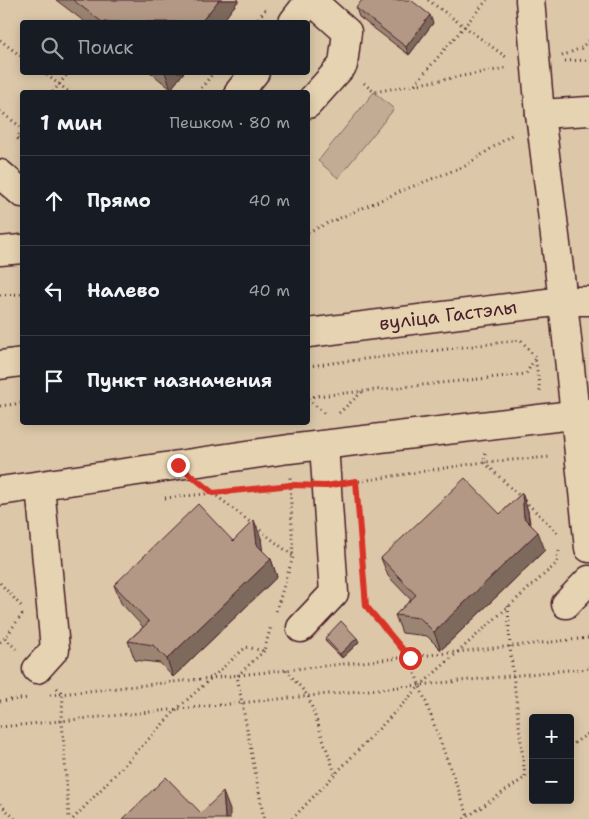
<!DOCTYPE html>
<html lang="ru">
<head>
<meta charset="utf-8">
<style>
  body { margin:0; font-family:"Shantell Sans",sans-serif; background:#20242c; color:#f1f3f6 }
  .controls { position:absolute; right:15px; bottom:15px; display:grid; overflow:hidden; border-radius:5px; box-shadow:0 2px 12px #0003 }
  .controls button { width:45px; height:45px; display:grid; place-items:center; padding:0; border:0; border-bottom:1px solid #363941; background:#171b24; color:#f1f3f6; font:25px sans-serif }
  .stop { position:absolute; width:15px; height:15px; margin:-11px; border:4px solid #d93025; border-radius:50%; background:#fff }
  .stop.end { background:#d93025; border-color:#fff; box-shadow:0 1px 5px #0008 }
  .list { margin:0; padding:0; list-style:none }
  h2 { display:flex; justify-content:space-between; align-items:center; height:65px; margin:0; padding:0 20px; font-size:21px }
  h2 small { font-size:16px; font-weight:400; color:#9ea1a6 }
  .list li { display:grid; grid-template-columns:32px 1fr auto; gap:15px; align-items:center; box-sizing:border-box; height:90px; padding:0 20px; border-top:1px solid #363941 }
  .list b { display:block; font-size:19px; white-space:nowrap }
  .list em { font-size:16px; font-style:normal; color:#9ea1a6 }
  .icon { flex:none; width:28px; height:28px; fill:none; stroke:currentColor; stroke-width:2; stroke-linecap:round; stroke-linejoin:round }
  .map { position:relative; flex:none; width:589px; height:819px; overflow:hidden }
  .search { position:absolute; background:#171b24; box-shadow:0 2px 12px #0003; left:20px; top:20px; width:290px; height:55px; display:flex; align-items:center; gap:12px; box-sizing:border-box; padding:0 18px; border-radius:5px; color:#9ea1a6; font-size:19px }
  .panel { position:absolute; background:#171b24; box-shadow:0 2px 12px #0003; left:20px; top:90px; width:290px; height:335px; border-radius:5px }
  .map>svg:first-child { display:block }
  .green { fill:#c3ac94; stroke:#866660 }
  .lines { fill:none; stroke-linecap:round; stroke-linejoin:round }
  .minor-casing { stroke:#4a1f2b; stroke-width:31 }
  .path { stroke:#4a1f2b; stroke-width:3; stroke-dasharray:1 4; stroke-linecap:butt }
  .minor { stroke:#e5d3b1; stroke-width:28 }
  .wall { fill:#9a8472; stroke:#4a1f2b }
  .shaded-wall { fill:#7d6b5d; stroke:#4a1f2b }
  .building { fill:#b39985; stroke:#4a1f2b }
  .route { stroke:#d93025; stroke-width:6 }
  .labels { text-anchor:middle; dominant-baseline:central; stroke-width:4; stroke-linejoin:round; paint-order:stroke }
  .street-label { font-size:19px; fill:#4a1f2b; stroke:#e5d3b1 }
</style>
</head>
<body>
<div class="map">
<svg width="589" height="819" viewBox="0 0 589 819">
  <rect width="100%" height="100%" fill="#dcc8a9"/>
  <filter id="ink" filterUnits="userSpaceOnUse"><feTurbulence type="fractalNoise" baseFrequency=".02" numOctaves="2"/><feDisplacementMap in="SourceGraphic" scale="10" xChannelSelector="R" yChannelSelector="G"/><feConvolveMatrix kernelMatrix="1 2 1 2 8 2 1 2 1" color-interpolation-filters="sRGB"/></filter>
  <g filter="url(#ink)">
    <!-- green -->
    <path class="green" d="M374,92l20,17 -56,69 -20,-17z"/>
    <g class="lines">
      <defs>
        <g id="minor">
          <path d="M530,0l10,114"/>
          <path d="M293,22l17,-22"/>
          <path d="M239,92l16,-20"/>
          <path d="M308,104l35,-39 4,-33 -36,-32"/>
          <path d="M589,111l-49,3 23,187 26,247"/>
          <path d="M0,174l22,19"/>
          <path d="M0,251l22,-2"/>
          <path d="M308,333l255,-32h26"/>
          <path d="M0,365l22,-3"/>
          <path d="M0,491l289,-42 300,-36"/>
          <path d="M566,604l23,-24"/>
          <path d="M301,628l33,-35 -10,-148"/>
          <path d="M37,669l18,-20 -15,-163"/>
        </g>
      </defs>
      <!-- minor casing -->
      <use href="#minor" class="minor-casing"/>
      <!-- path -->
      <g class="path">
        <path d="M428,0l78,57"/>
        <path d="M255,22l11,-13"/>
        <path d="M0,40l22,17"/>
        <path d="M562,56l19,-8 8,-8"/>
        <path d="M565,61l24,-1"/>
        <path d="M43,72l26,20"/>
        <path d="M364,83l10,9 133,-24"/>
        <path d="M415,84l72,-84"/>
        <path d="M53,92l16,-20"/>
        <path d="M198,92l16,-20"/>
        <path d="M0,111l22,17"/>
        <path d="M22,130l-5,8 5,5"/>
        <path d="M308,232l98,-43 59,-23 48,-32"/>
        <path d="M0,295l22,-1"/>
        <path d="M308,366l213,-26 14,17 5,34"/>
        <path d="M308,397l218,-23 9,-16"/>
        <path d="M308,399l18,16"/>
        <path d="M0,406l22,-3"/>
        <path d="M339,413l25,-23"/>
        <path d="M485,453l-1,9 74,71"/>
        <path d="M354,482l130,-20 67,-5"/>
        <path d="M213,493l80,63"/>
        <path d="M165,498l133,-13"/>
        <path d="M0,583l22,24"/>
        <path d="M365,590l1,16 43,51 59,159"/>
        <path d="M508,606l2,41 15,130"/>
        <path d="M276,611l17,-54 -3,-80"/>
        <path d="M5,638l11,11"/>
        <path d="M0,642l5,-4 18,-25"/>
        <path d="M264,651l-27,25 27,143"/>
        <path d="M286,670l22,26 27,77"/>
        <path d="M57,688l6,6 -1,27 7,98"/>
        <path d="M50,695l539,-57"/>
        <path d="M0,701l29,-3"/>
        <path d="M0,727l589,-59"/>
        <path d="M570,746l19,-13"/>
        <path d="M0,804l15,15"/>
        <path d="M73,819l104,-110 69,-62 18,4 7,-25"/>
        <path d="M292,819l128,-133 137,-123 2,-12"/>
        <path d="M464,819l69,-47"/>
      </g>
      <!-- minor -->
      <use href="#minor" class="minor"/>
    </g>
    <!-- wall -->
    <g class="wall">
      <path d="M56,0h183l-17,22h-137z"/>
      <path d="M356,8l77,15 -24,32 -50,-38z"/>
      <path d="M150,72h34l-13,17z"/>
      <path d="M522,493l6,18 2,12 15,27 -104,100 -14,-14 -25,-3 -7,-18 16,-15 -23,-24 -7,-18 119,-44z"/>
      <path d="M261,538l1,12 9,9 6,18 -104,100 -13,-14 -25,-3 -7,-19 15,-14 -22,-24 -7,-18 119,-44z"/>
      <path d="M325,638l34,4 -17,16 -16,-16z"/>
    </g>
    <!-- shaded-wall -->
    <g class="shaded-wall">
      <path d="M219,0h20l-17,22h-21z"/>
      <path d="M430,15l3,8 -24,32 -3,-8z"/>
      <path d="M165,72h19l-13,17z"/>
      <path d="M522,493l6,18 3,25 -7,-18z"/>
      <path d="M254,520l7,18 3,25 -7,-18z"/>
      <path d="M538,532l7,18 -104,100 -7,-18z"/>
      <path d="M271,559l6,18 -104,100 -6,-18z"/>
      <path d="M357,638l2,4 -17,16 -2,-4z"/>
      <path d="M223,792l7,18v9h-4l-1,-2z"/>
    </g>
    <!-- building -->
    <g class="building">
      <path d="M73,0h146l-18,22h-99z"/>
      <path d="M362,0h49l19,15 -24,32 -50,-39z"/>
      <path d="M465,478l35,36 22,-21 2,25 14,14 -104,100 -14,-14 -25,-3 21,-20 -35,-37z"/>
      <path d="M198,504l35,37 21,-21 3,25 14,14 -104,100 -14,-14 -25,-4 21,-19 -35,-37z"/>
      <path d="M341,621l16,17 -17,16 -15,-16z"/>
      <path d="M166,777l35,36 22,-21 2,25 2,2h-104z"/>
    </g>
  </g>
  <g class="lines" filter="url(#ink)">
    <!-- route -->
    <path class="route" d="M178,465l35,28 78,-8 35,1 30,-5 10,125 44,52"/>
  </g>
  <g class="labels">
    <!-- street labels -->
    <g class="street-label">
      <text transform="translate(448 315) rotate(-7)">вуліца Гастэлы</text>
    </g>
  </g>
</svg>
<div class="controls">
<button>+</button>
<button>−</button>
</div>
<div class="stop" style="left:410px;top:658px"></div>
<div class="stop end" style="left:178px;top:465px"></div>
<div class="search"><svg class="icon" aria-label="search" viewBox="0 0 24 24"><circle cx="10" cy="10" r="6"/><path d="M15 15l6 6"/></svg>Поиск</div>
<section class="panel">
<h2>1 мин<small>Пешком · 80 m</small></h2>
<ul class="list">
<li><svg class="icon" aria-label="ahead" viewBox="0 0 24 24"><path d="M12 20V5M6 11l6-6 6 6"/></svg><div><b>Прямо</b></div><em>40 m</em></li>
<li><svg class="icon" aria-label="left" viewBox="0 0 24 24"><path d="M17 20v-9H6M10 6l-5 5 5 5"/></svg><div><b>Налево</b></div><em>40 m</em></li>
<li><svg class="icon" aria-label="arrive" viewBox="0 0 24 24"><path d="M6 21V4h12l-3 4 3 4H6"/></svg><div><b>Пункт назначения</b></div></li>
</ul>
</section>
</div>
</body>
</html>
